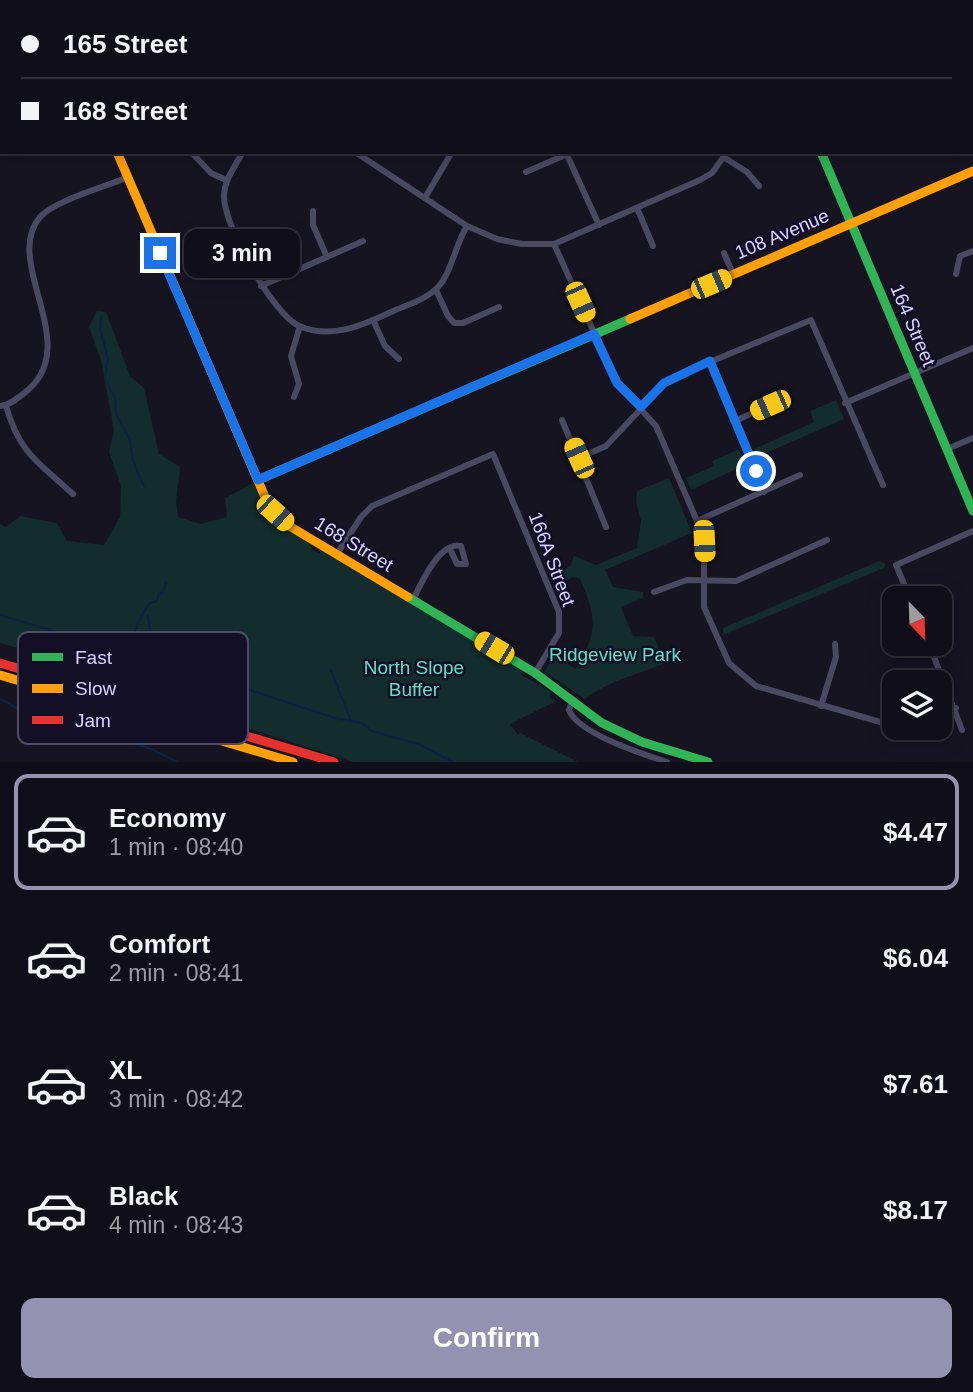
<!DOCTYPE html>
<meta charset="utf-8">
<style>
body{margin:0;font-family:Helvetica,sans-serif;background:#191822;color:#f1f3f6;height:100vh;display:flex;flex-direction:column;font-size:26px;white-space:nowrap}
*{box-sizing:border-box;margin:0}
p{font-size:23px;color:#9c9ca2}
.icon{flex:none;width:38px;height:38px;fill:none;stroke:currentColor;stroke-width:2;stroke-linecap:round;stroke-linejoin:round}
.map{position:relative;height:762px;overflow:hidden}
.panel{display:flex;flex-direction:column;background:#100f19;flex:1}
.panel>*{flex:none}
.guide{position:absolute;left:0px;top:0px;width:973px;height:154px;box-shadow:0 4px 18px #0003,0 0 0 2px #302f38;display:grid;align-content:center;height:154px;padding:0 21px;background:#100f19}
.needle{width:46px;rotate:157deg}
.fabs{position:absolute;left:882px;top:586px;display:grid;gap:14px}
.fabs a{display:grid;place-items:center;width:70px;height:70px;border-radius:14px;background:#100f19;box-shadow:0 4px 18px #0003,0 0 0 2px #302f38;font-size:35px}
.end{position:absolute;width:32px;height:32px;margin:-16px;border:9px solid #1a73e8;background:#fff;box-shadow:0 0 0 4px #fff}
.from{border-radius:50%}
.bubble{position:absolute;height:49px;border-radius:14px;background:#100f19;box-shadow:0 4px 18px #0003,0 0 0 2px #302f38;font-size:23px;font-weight:800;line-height:49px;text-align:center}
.car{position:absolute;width:21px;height:42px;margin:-21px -10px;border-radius:9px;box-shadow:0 0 5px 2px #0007;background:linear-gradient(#f5c518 24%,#345 0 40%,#f5c518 0 76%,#345 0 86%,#f5c518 0)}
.guide b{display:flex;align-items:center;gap:24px;height:66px;font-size:26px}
.guide b+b{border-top:2px solid #302f38}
.guide i{width:18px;height:18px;background:#f1f3f6}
ul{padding:12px 0 0;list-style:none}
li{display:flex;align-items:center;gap:21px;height:116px;margin:0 14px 10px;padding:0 7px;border:4px solid transparent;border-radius:14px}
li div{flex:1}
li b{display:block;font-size:26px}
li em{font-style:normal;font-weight:800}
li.on{border-color:#9591b1}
li>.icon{width:63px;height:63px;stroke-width:1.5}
.primary-button{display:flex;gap:14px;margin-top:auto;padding:14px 21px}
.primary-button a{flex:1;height:80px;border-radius:14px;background:#9591b1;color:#fff;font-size:28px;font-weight:800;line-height:80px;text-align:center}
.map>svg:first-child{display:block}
</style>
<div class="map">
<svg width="973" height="762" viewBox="0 0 973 762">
<rect width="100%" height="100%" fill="#161421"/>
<g fill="#132c2d">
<path d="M 465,0 L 594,0 L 595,2 L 462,2 Z"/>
<path d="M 97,311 L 106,312 L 130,376 L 144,388 L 159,454 L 180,467 L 176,501 L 178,517 L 200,524 L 227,517 L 225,498 L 253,483 L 276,519 L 311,544 L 312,550 L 321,554 L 316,547 L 500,656 L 523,671 L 522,675 L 551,692 L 549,697 L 556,701 L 510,724 L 518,735 L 520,733 L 578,762 L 353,762 L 51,665 L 49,657 L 0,643 L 0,524 L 5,527 L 21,516 L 57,523 L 67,541 L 104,545 L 120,517 L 121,486 L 109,452 L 114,430 L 101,360 L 89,327 Z"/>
<path d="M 836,400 L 844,419 L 757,457 L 754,449 L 814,422 L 810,411 Z"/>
<path d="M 739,449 L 745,465 L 691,490 L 686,478 L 714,466 L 712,461 Z"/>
<path d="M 669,478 L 692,533 L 605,570 L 613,587 L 643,592 L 643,598 L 621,607 L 633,636 L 654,637 L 665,663 C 637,675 610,680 585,699 L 545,672 L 553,655 L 576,669 C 598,632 597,618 580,579 L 574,577 L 554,585 L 552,579 L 571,565 L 574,556 L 596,565 L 637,548 L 641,521 L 636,502 L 637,491 Z"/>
<path d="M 879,561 L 886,564 L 884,568 L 723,635 L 723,628 Z"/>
</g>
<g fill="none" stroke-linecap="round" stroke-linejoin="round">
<g stroke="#0d2144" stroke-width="2">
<path d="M 101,316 L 100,329 L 108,358 L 105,379 L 115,398 L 116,413 L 130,440 L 133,461 L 144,486"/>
<path d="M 0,615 L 174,667 L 179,672 L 184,669 L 192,671 L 335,718 L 362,723 L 372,731 L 421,745 L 452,762"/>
<path d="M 133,653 C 135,630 136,622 150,603 L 157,601 L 159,594 L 163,592 L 166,583"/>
<path d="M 148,659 L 156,646 L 151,637 L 148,616"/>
<path d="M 331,670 L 351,721"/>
<path d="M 214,678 L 213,660 L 220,635"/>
<path d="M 0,699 L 24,712 L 149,748 L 177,762"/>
</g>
<g stroke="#4a4962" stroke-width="6">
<path d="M 183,0 L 183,2"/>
<path d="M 401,0 L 401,2"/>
<path d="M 945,2 L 947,0"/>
<path d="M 971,83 L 973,83"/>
<path d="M 243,152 C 235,166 225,179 224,195 C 223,225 272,313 299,326 C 331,340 363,325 391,312 C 406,305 426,300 438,287 C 451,274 456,243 467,226"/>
<path d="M 355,152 L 467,226 L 497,239 L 522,244 L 554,244 L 700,180 L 712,173 L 727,152"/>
<path d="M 0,153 L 2,152"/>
<path d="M 194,155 L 211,173 L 226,180"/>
<path d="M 567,155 L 599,225"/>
<path d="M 725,158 L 747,172 L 759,186"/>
<path d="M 526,172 L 572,152"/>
<path d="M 426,196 L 452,152"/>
<path d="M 637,208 L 653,246"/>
<path d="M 313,211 L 313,225 L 327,257"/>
<path d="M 554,244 L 617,383 L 656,426 L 697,521 L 704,541 L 704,607 L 729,663 L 756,686 L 894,726"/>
<path d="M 724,253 L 733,274"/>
<path d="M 956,274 L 960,256 L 973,251"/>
<path d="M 261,286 L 363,241"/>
<path d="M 436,290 L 448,316 L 454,323 L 463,323 L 499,307"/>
<path d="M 373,320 L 385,346 L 399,359"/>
<path d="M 710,361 L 764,492"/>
<path d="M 294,397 L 299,384 L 291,356 L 300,326"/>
<path d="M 845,403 L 973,348"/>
<path d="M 0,406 C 9,406 16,399 23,394 C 87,348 1,263 40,217 C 55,200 106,187 128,177"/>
<path d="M 6,406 C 20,454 37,461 73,494"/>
<path d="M 562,420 L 606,527"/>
<path d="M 735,421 L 770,405"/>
<path d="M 947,449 L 973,438"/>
<path d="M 579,458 L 606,446 L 669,379 L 811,320 L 883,485"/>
<path d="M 697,521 L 800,475"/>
<path d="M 337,554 L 361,517 L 372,506 L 493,454 L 559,612 L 559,633 L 535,673"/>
<path d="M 654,592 L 687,580 L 736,581 L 827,540"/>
<path d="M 910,598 L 896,565 L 973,531"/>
<path d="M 413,600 C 421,583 440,541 461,546 L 466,564 L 457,564 L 450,549"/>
<path d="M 929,644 L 962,730"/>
<path d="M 572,701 L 569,710 C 577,733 645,755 667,762"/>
<path d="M 821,706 L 836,657 L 835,644"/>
<path d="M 940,715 L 956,708"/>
</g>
<g stroke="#30b455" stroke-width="9">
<path d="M 756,0 L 757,2"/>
<path d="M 821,152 L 973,511"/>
<path d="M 258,480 L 630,319"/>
<path d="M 408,597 L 535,673 L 602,723 L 642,742 L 708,762"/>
</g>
<g stroke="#ff9f0a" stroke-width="9">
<path d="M 117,152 L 265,497 L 291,527 L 408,597"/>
<path d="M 630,319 L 973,171"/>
<path d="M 0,675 L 293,762"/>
</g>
<g stroke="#e5322d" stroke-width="9">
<path d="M 52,0 L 52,2"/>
<path d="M 0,663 L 334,762"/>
</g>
</g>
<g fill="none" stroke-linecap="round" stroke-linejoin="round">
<path stroke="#1a73e8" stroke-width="9" d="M 160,253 L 258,480 L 594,334 L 617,383 L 641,407 L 664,383 L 710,361 L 756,471"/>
</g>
<g text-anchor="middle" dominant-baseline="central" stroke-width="5" stroke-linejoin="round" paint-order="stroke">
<g font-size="19" fill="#d9d4ff" stroke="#130f26">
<text transform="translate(782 234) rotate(-23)">108 Avenue</text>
<text transform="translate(913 325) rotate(67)">164 Street</text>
<text transform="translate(354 544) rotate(31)">168 Street</text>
<text transform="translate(552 559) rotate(69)">166A Street</text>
</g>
<g font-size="19" fill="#5fe0c0" stroke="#130f26">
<text x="615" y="654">Ridgeview Park</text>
<text x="414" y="667">North Slope<tspan x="414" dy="22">Buffer</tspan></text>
</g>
</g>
<rect x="18" y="632" width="230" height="112" rx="10" fill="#130f26" stroke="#4e4a67" stroke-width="2"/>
<rect x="32" y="653" width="31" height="8" fill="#30b455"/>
<rect x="32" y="684" width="31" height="9" fill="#ff9f0a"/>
<rect x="32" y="716" width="31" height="8" fill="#e5322d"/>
<g font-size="19" fill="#d9d4ff">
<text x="75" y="664">Fast</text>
<text x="75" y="695">Slow</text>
<text x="75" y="727">Jam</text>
</g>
</svg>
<div class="fabs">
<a><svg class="needle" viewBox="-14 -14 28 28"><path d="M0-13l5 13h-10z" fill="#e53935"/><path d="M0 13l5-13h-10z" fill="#9c9ca2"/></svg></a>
<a><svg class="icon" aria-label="layers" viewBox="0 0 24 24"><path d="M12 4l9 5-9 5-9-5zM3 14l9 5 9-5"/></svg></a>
</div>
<i class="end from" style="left:756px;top:471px"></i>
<i class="end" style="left:160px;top:253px"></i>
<div class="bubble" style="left:184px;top:229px;width:116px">3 min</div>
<i class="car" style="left:711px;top:284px;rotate:67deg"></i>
<i class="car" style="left:580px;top:302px;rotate:156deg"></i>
<i class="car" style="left:770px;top:405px;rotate:246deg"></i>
<i class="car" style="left:579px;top:458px;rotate:336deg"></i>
<i class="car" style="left:275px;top:513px;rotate:132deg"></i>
<i class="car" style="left:704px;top:541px;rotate:177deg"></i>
<i class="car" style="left:494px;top:648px;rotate:301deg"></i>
<div class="guide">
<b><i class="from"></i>165 Street</b>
<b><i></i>168 Street</b>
</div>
</div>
<section class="panel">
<ul>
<li class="on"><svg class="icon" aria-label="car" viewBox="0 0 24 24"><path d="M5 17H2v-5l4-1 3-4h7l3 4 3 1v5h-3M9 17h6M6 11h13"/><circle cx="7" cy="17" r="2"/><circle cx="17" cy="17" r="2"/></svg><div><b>Economy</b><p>1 min · 08:40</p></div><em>$4.47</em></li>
<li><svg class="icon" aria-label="car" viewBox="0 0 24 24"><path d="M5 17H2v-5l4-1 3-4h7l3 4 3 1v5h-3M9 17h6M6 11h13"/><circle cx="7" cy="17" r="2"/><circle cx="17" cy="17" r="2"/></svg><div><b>Comfort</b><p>2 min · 08:41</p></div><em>$6.04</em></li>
<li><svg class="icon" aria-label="car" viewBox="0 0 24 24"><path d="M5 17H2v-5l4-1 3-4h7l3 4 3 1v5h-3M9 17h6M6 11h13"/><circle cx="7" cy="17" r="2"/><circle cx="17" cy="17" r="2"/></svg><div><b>XL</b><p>3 min · 08:42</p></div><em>$7.61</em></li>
<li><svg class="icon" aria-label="car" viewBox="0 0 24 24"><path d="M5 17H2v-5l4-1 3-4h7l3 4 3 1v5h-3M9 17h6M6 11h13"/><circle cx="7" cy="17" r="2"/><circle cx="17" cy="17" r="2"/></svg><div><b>Black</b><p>4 min · 08:43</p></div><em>$8.17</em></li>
</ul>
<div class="primary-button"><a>Confirm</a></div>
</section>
